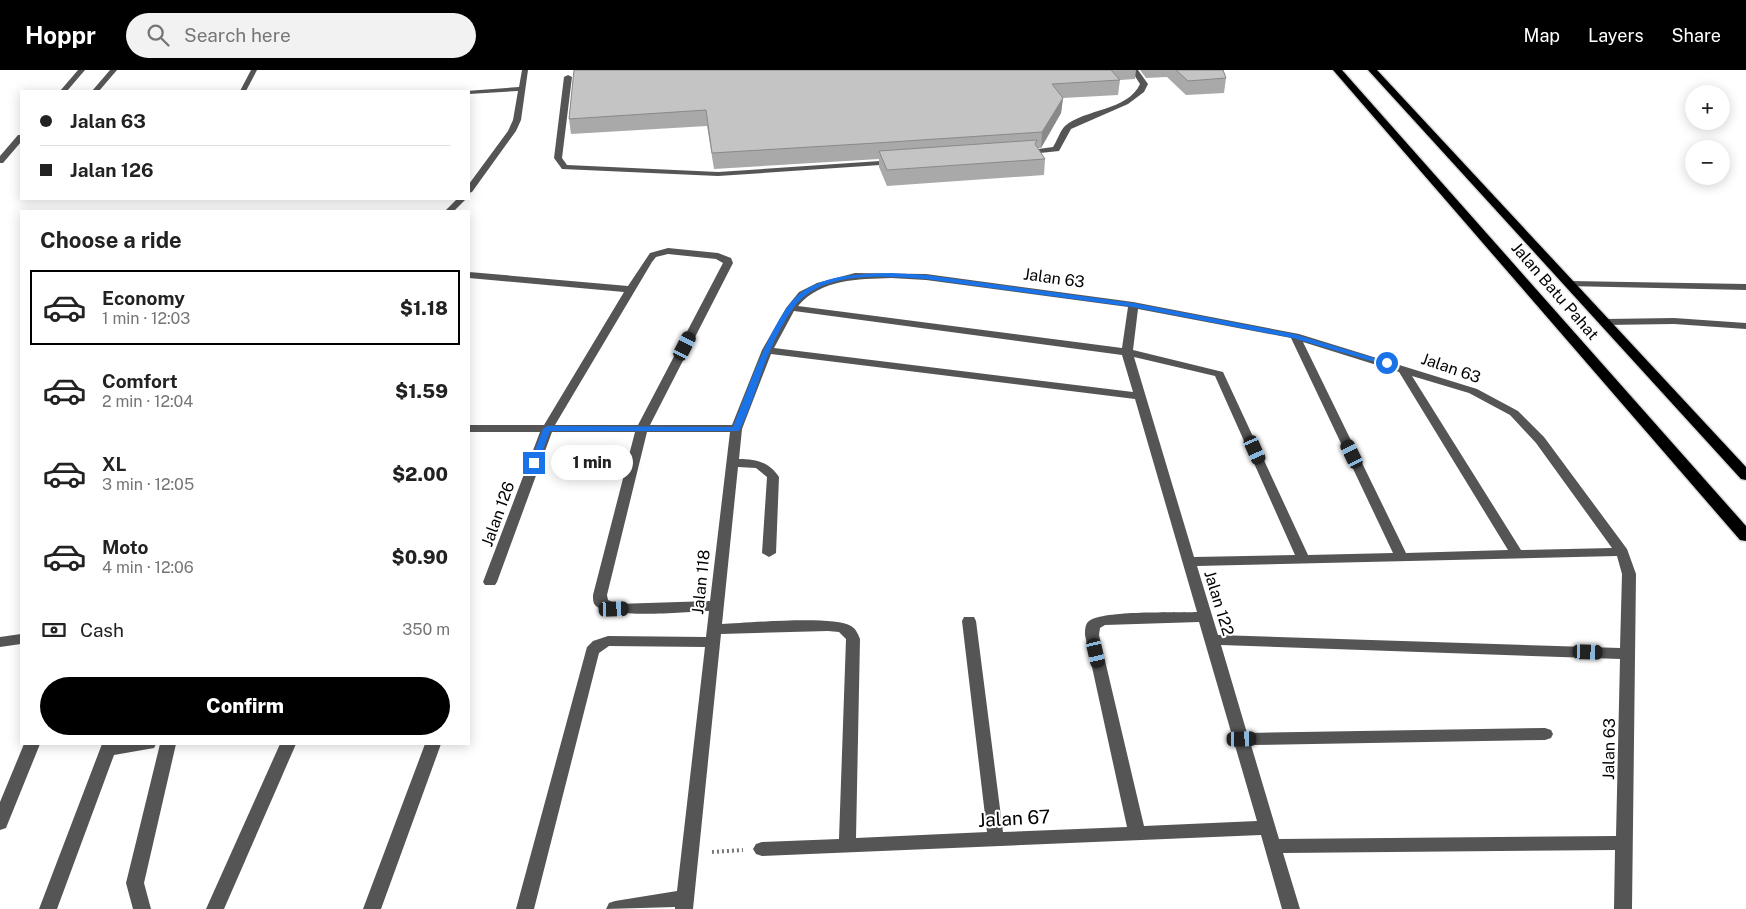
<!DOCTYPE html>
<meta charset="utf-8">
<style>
body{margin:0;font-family:"Public Sans",sans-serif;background:#f2f2f2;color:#222;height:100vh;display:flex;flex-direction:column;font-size:19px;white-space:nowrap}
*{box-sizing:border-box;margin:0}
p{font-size:16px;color:#767676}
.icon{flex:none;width:28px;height:28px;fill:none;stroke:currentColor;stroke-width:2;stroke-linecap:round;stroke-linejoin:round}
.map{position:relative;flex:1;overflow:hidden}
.sheet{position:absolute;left:20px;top:140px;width:450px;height:535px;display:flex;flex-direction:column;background:#fff;border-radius:0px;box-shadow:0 2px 12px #0003}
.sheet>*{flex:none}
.hud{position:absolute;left:20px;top:20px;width:450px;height:110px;border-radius:0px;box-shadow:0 2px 12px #0003;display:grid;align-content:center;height:110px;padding:0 20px;background:#fff}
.buttons{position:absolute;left:1685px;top:15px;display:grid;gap:10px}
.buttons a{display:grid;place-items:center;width:45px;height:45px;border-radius:50%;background:#fff;box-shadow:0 2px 12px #0003;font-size:25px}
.end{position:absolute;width:22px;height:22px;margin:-11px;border:6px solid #1a73e8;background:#fff;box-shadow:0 0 0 2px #fff}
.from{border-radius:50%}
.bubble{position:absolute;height:35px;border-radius:18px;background:#fff;box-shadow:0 2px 12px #0003;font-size:16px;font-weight:800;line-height:35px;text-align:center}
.car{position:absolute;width:15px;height:30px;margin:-15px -8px;border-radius:6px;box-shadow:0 0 4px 1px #0007;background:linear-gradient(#222 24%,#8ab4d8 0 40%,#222 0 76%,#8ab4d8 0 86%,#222 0)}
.hud b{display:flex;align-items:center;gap:18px;height:48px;font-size:19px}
.hud b+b{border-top:1px solid #e0e0e0}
.hud i{width:12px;height:12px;background:#222}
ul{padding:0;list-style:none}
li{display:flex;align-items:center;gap:15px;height:75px;margin:0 10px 8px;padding:0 10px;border:2px solid transparent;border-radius:0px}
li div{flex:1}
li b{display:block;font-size:19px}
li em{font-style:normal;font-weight:800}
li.active{border-color:#000}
li>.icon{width:45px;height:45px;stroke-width:1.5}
h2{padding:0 20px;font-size:22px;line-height:60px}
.pay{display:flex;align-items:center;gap:12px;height:55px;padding:0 20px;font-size:19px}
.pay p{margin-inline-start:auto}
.primary-button{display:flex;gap:10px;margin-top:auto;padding:10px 20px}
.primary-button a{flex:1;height:58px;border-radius:30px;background:#000;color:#fff;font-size:20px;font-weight:800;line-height:58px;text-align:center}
header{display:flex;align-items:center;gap:30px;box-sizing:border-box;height:70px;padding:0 25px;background:#000;color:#fff}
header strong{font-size:24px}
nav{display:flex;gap:28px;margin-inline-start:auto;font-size:18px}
.search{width:350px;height:45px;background:#f2f2f2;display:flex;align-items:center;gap:12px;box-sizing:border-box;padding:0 18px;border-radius:28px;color:#767676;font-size:19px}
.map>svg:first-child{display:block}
</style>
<header>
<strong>Hoppr</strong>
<div class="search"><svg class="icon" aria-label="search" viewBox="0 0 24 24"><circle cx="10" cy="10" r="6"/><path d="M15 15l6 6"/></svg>Search here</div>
<nav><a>Map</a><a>Layers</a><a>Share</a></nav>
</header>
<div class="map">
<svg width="1746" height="839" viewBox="0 0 1746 839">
<rect width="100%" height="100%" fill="#fff"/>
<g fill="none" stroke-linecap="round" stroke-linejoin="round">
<g stroke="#dbdbdb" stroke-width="3">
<g id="highway">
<path d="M 1333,0 L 1342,0 L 1746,456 L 1746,471 L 1740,470 Z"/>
<path d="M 1368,0 L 1377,0 L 1746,397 L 1746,410 L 1741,409 Z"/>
</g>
</g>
<path stroke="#777" stroke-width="4" stroke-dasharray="2 3" stroke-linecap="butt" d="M 712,782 L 743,780"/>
<g fill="#555" fill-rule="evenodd">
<path d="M 78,0 L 85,0 L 67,21 L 60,21 Z"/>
<path d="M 110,0 L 117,0 L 99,21 L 92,21 Z"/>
<path d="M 251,0 L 257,0 L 246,21 L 240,21 Z"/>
<path d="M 522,0 L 528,0 L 521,50 L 516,61 L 472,122 L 469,123 L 469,114 L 508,61 L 513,50 L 518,21 L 469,24 L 469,21 L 466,21 L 519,17 Z"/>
<path d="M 1131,0 L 1138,0 L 1148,14 L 1144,22 L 1128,34 L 1071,59 L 1059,81 L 1021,85 L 1020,83 L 1024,81 L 1053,77 C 1057,71 1060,61 1065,56 C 1084,39 1128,41 1140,14 Z"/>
<path d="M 568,5 L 572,7 L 562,88 L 567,95 L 718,102 L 895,90 L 899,92 L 895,94 L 718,106 L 562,99 L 554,88 L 564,7 Z"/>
<path d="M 18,65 L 21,65 L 21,72 L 3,93 L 0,93 L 0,86 Z"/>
<path d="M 457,129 L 466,129 L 454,141 L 445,141 Z"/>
<path d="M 668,178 L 718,183 L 731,188 L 733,193 L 650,355 L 732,355 L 762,280 L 786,238 L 799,222 L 817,213 L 855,203 L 926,204 L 1133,232 L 1299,264 L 1477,319 L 1518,341 L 1544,367 L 1627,479 L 1636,504 L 1632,839 L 1614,839 L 1615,780 L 1283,783 L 1300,839 L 1282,839 L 1261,765 L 762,786 L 756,784 L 753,779 L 756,774 L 762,772 L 839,769 L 846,569 L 839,562 L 828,561 L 721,564 L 693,839 L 675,839 L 675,837 L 606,839 L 609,833 L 615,831 L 677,821 L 705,577 L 609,576 L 599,583 L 534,839 L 516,839 L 587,577 L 593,571 L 608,566 L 706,567 L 709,541 C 687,542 610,549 596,536 C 593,534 593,529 593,525 L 635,362 L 552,362 L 497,512 L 495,515 L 485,515 L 483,512 L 540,362 L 469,362 L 469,355 L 544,355 L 624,222 L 469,208 L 469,202 L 628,216 L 650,183 ZM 668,184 L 716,189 L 723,193 L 638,355 L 555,355 L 652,192 L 656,187 ZM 891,208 L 926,210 L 1128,237 L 1122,278 L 798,236 C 821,209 858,209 891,208 ZM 1138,239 L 1291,268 L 1393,483 L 1308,485 L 1223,302 L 1133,280 ZM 794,241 L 1122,285 L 1133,322 L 774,278 ZM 1303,272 L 1399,302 L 1508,480 L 1406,483 ZM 771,284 L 1135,329 L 1197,542 C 1175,543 1104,540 1089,551 C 1085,554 1085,560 1085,565 L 1127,757 L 1003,762 L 976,551 L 974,547 L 964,547 L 962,551 L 987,762 L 856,768 L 860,569 C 858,564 856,559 851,556 C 834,545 746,553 722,554 L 738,397 L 756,398 L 767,407 L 762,483 L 769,487 L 776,483 L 779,407 C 769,392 756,389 739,389 L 742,359 ZM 1134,287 L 1215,306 L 1295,485 L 1194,487 ZM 1412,306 L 1469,323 L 1510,345 L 1536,373 L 1612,478 L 1521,480 ZM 647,362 L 730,362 L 710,531 L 617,534 L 608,530 L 607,525 ZM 1617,486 L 1622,504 L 1620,578 L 1218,565 L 1197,496 ZM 1199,552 L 1257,751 L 1144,756 L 1099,565 L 1100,558 L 1105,555 ZM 1221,575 L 1620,589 L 1616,766 L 1279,769 L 1251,675 L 1545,670 L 1551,668 L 1553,664 L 1551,660 L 1545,658 L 1247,663 Z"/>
<path d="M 1570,211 L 1746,214 L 1746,220 L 1567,216 L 1567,212 Z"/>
<path d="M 1674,248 L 1746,253 L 1746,259 L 1674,254 L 1605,255 L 1600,252 L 1605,249 Z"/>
<path d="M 21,564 L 21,574 L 0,577 L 0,567 Z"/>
<path d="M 24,674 L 40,674 L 8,753 L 6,758 L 0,760 L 0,732 Z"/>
<path d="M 102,674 L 156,674 L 154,678 L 114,685 L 57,839 L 39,839 Z"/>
<path d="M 160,674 L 176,674 L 144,813 L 151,839 L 133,839 L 126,813 Z"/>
<path d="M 280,674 L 296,674 L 224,839 L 206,839 Z"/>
<path d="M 425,674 L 441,674 L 381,839 L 363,839 Z"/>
</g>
<use href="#highway" fill="#000" fill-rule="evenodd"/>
</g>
<g fill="#a9a9a9">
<path d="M 574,0 L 1136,0 L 1135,9 L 1120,10 L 1118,25 L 1063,28 L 1061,43 L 1041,78 L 1038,78 L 1045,89 L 1044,105 L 887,116 L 879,97 L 879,89 L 714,99 L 707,56 L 571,64 L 569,49 Z"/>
<path d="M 1140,0 L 1223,0 L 1226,8 L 1224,23 L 1186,25 L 1167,7 L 1146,8 Z"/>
</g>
<path fill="#898989" d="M 1063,28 L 1061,43 L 1041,78 L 1042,62 Z"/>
<g fill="#c4c4c4" stroke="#898989">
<path d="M 574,0 L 1111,0 L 1120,10 L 1052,14 L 1063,28 L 1042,62 L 876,73 L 712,83 L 706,40 L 569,49 Z"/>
<path d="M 1176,0 L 1223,0 L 1226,8 L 1188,11 Z"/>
<path d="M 1037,70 L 1035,74 L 1045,89 L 887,100 L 879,81 Z"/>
</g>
<path fill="#1a73e8" d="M 891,203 L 926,205 L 1133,233 L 1294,264 L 1391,293 L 1385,295 L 1293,268 L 1133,237 L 926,209 C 888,207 839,201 806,225 C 789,237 773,273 765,293 C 757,315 750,340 739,361 L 550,361 L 538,393 L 534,395 L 530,393 L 543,359 L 547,356 L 733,357 C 746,324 774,241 802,222 C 828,204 862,204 891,203 Z"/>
<g text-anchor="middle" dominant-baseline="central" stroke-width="4" stroke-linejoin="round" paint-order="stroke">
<g font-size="16" fill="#000" stroke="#fff">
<text transform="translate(1054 208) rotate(8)">Jalan 63</text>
<text transform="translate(1555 221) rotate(49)">Jalan Batu Pahat</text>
<text transform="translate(1451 298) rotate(19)">Jalan 63</text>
<text transform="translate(498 444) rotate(-70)">Jalan 126</text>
<text transform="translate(701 512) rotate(-84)">Jalan 118</text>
<text transform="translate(1219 533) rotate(73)">Jalan 122</text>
<text transform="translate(1609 679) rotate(-89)">Jalan 63</text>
</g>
<g font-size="19" fill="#000" stroke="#fff">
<text transform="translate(1014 748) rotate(-3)">Jalan 67</text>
</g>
</g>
</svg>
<div class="buttons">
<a>+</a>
<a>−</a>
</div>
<i class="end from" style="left:1387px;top:293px"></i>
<i class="end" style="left:534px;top:393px"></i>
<div class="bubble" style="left:551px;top:375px;width:82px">1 min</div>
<i class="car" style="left:685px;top:276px;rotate:27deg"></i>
<i class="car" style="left:1255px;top:380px;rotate:156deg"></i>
<i class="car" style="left:1352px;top:384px;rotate:334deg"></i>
<i class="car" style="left:614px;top:539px;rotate:88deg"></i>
<i class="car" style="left:1588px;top:582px;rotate:92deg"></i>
<i class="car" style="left:1096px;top:583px;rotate:167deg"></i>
<i class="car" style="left:1242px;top:669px;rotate:89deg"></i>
<div class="hud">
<b><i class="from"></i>Jalan 63</b>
<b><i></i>Jalan 126</b>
</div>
<section class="sheet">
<h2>Choose a ride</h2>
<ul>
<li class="active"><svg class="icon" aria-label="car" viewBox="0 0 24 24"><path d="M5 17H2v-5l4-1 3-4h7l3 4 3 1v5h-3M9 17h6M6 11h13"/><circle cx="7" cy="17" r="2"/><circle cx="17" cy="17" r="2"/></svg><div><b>Economy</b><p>1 min · 12:03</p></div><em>$1.18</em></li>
<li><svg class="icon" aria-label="car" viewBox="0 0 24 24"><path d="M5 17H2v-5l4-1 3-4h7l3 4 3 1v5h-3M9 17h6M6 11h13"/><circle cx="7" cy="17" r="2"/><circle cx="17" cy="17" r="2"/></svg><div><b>Comfort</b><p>2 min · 12:04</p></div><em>$1.59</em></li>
<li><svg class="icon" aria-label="car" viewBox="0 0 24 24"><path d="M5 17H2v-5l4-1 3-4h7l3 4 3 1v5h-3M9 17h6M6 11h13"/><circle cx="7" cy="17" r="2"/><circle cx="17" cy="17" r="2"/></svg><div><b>XL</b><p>3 min · 12:05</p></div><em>$2.00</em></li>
<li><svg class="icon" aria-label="car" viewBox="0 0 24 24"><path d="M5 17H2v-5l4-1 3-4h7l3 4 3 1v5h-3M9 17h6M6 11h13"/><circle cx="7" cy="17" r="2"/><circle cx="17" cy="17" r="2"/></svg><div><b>Moto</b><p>4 min · 12:06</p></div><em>$0.90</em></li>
</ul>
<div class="pay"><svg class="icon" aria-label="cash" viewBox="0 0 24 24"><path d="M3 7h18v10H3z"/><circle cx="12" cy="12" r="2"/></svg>Cash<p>350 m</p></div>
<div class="primary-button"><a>Confirm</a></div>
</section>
</div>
